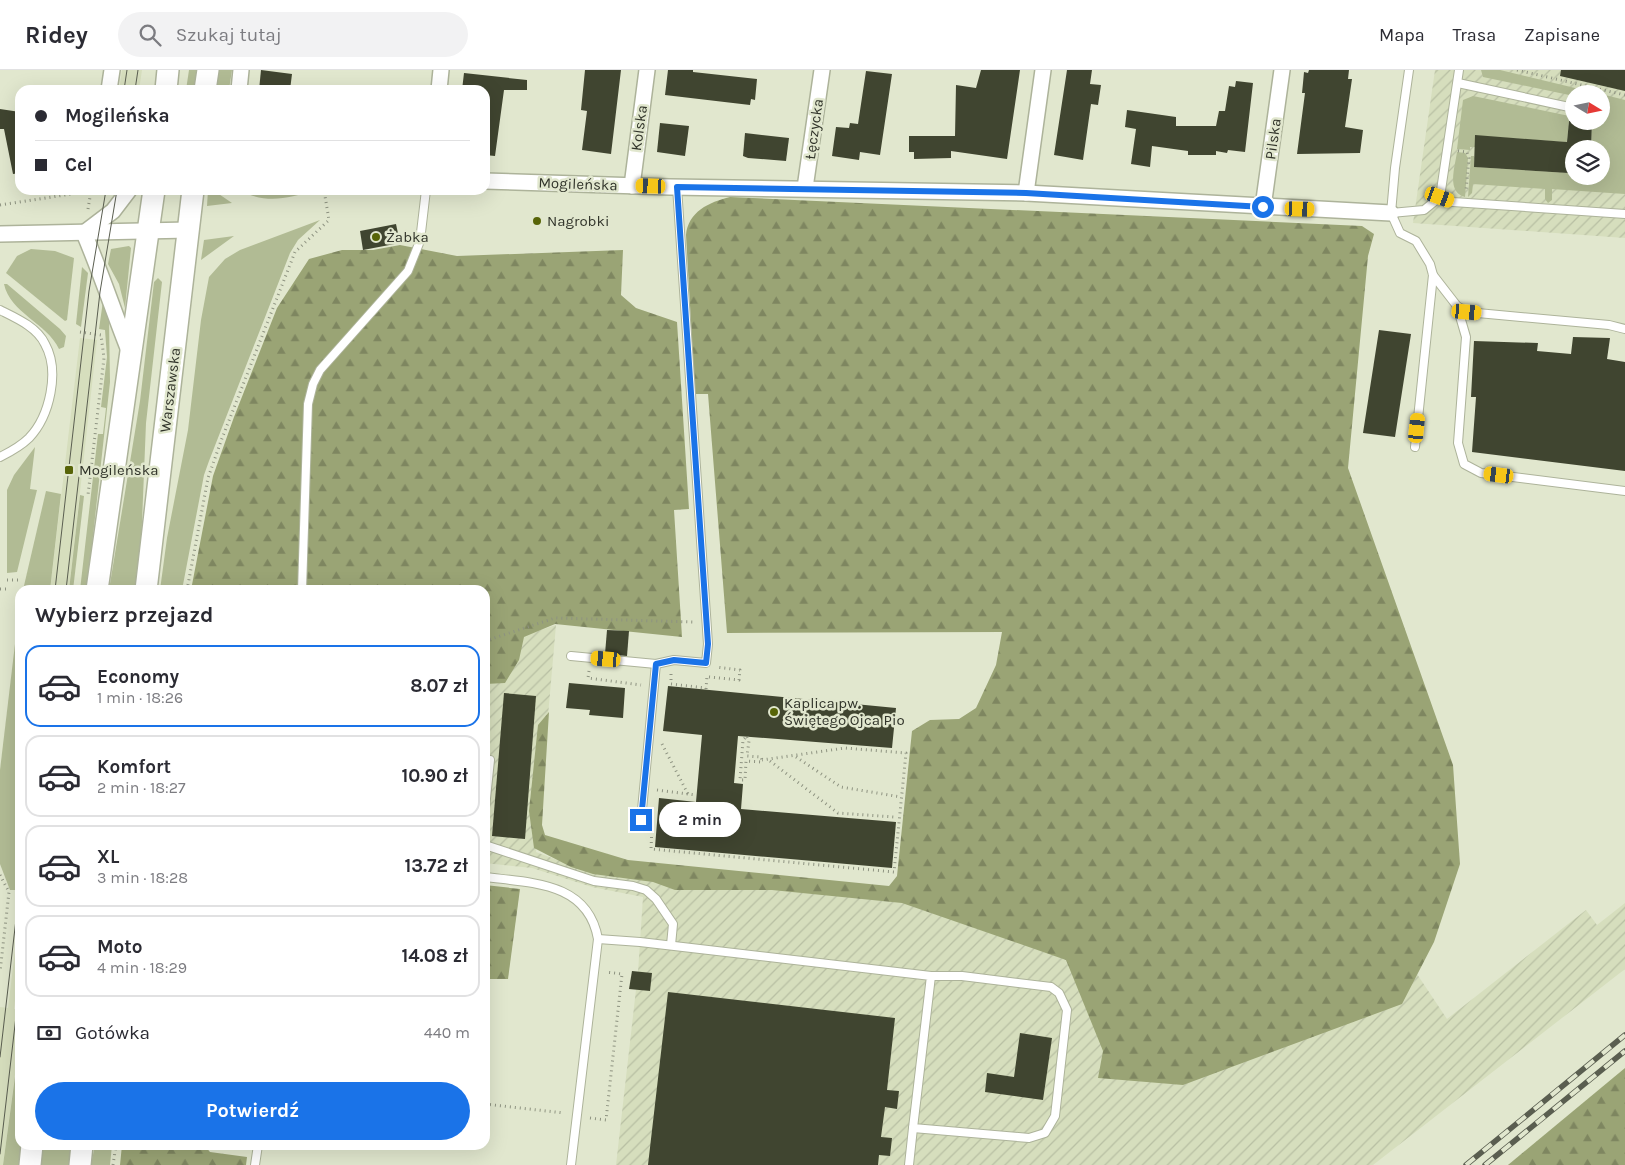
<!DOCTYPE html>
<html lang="pl">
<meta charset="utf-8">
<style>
body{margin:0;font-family:Karla,sans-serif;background:#f2f2f3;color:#2b2b33;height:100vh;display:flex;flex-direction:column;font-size:19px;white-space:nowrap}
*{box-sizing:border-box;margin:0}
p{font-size:16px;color:#7c7c81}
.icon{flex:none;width:28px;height:28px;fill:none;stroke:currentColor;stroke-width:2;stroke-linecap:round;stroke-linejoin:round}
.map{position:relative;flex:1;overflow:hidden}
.panel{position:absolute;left:15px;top:515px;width:475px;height:565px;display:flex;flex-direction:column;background:#fff;border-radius:15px;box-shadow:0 5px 20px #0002}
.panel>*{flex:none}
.top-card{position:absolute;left:15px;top:15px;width:475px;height:110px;border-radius:15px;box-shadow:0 5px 20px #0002;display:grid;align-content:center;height:110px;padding:0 20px;background:#fff}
.needle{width:32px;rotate:100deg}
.controls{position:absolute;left:1565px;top:15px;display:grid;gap:10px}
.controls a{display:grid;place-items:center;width:45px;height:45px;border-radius:50%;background:#fff;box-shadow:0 5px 20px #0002;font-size:25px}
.end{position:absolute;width:22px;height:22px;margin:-11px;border:6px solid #1a73e8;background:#fff;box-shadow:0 0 0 2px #fff}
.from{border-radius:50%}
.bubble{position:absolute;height:35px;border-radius:18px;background:#fff;box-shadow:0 5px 20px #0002;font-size:16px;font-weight:700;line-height:35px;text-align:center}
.car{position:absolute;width:15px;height:30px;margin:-15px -8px;border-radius:6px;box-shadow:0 0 4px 1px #0007;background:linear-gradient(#f5c518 24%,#345 0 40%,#f5c518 0 76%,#345 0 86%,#f5c518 0)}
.top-card b{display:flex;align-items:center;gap:18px;height:48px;font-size:19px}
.top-card b+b{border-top:1px solid #e1e1e2}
.top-card i{width:12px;height:12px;background:#2b2b33}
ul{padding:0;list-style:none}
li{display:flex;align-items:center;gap:15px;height:82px;margin:0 10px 8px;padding:0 10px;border:2px solid #e1e1e2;border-radius:15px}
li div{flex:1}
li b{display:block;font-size:19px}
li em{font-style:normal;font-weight:700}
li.selected{border-color:#1a73e8}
li>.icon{width:45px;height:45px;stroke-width:1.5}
h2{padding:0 20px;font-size:22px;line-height:60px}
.pay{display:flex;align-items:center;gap:12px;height:55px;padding:0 20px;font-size:19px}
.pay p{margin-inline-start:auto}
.button{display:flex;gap:10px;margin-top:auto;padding:10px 20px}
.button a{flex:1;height:58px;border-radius:30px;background:#1a73e8;color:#fff;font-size:20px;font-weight:700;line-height:58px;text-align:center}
header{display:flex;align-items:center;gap:30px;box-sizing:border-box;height:70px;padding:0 25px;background:#fff;border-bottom:1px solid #e1e1e2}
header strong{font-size:24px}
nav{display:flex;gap:28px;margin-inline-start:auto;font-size:18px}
.search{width:350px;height:45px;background:#f2f2f3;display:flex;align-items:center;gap:12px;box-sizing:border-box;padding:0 18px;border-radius:28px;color:#7c7c81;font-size:19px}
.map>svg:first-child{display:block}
</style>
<header>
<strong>Ridey</strong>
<div class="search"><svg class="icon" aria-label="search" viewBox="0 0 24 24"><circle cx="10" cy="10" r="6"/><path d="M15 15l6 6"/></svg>Szukaj tutaj</div>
<nav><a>Mapa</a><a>Trasa</a><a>Zapisane</a></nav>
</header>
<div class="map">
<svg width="1625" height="1095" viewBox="0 0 1625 1095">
<defs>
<pattern id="industrial-furrows" width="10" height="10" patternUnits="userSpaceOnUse" patternTransform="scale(1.25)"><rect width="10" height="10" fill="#d6debd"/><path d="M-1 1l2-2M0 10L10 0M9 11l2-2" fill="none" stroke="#b8bfa3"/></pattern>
<pattern id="forest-firs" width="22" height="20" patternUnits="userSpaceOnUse" patternTransform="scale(1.25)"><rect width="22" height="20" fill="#9aa475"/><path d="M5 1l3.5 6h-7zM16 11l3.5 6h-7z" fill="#7e8660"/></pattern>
</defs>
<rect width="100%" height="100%" fill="#e1e7ce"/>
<g fill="#d6debd">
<path d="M 122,0 L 142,0 L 139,20 L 119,20 Z"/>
<path d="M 80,268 L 97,270 L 69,520 L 50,520 Z"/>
<path d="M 20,840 L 20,889 L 14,939 L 20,940 L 20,967 L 3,1095 L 0,1095 L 0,937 L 8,938 Z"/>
</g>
<g fill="url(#industrial-furrows)" fill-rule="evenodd">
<path d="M 1435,0 L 1625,0 L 1625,168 L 1413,153 ZM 1574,24 L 1601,24 L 1601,51 L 1574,51 ZM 1574,79 L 1601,79 L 1601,106 L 1574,106 Z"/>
<path d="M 556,555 L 536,782 L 592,803 L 1395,871 L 1447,949 L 1586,840 L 1597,855 L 1625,833 L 1625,899 L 1373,1095 L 616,1095 L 638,902 L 643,827 L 592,817 L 532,798 L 485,793 L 485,578 Z"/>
</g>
<g fill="#b1bb94">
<path d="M 189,0 L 197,0 L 194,20 L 186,20 Z"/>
<path d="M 218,0 L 232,0 L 229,20 L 216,20 Z"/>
<path d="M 1481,0 L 1500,0 L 1600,24 L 1574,24 L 1574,26 L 1483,7 Z"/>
<path d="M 1601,24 L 1625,30 L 1625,124 L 1552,119 L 1552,130 L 1548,133 L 1545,129 L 1545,119 L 1473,114 L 1472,123 L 1468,127 L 1471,86 L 1474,86 L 1474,97 L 1568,103 L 1570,84 L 1574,84 L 1574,106 L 1601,106 L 1601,79 L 1591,79 L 1592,51 L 1601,51 Z"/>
<path d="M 1473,26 L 1574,47 L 1574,49 L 1569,49 L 1567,72 L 1476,66 L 1475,77 L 1470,77 L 1470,80 L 1457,79 L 1463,30 Z"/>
<path d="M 1457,82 L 1465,83 L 1468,88 L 1465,127 C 1446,122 1455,97 1457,82 Z"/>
<path d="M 208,120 L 213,120 L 232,133 L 207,136 Z"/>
<path d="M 239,120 L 314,120 C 288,129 265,134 239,120 Z"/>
<path d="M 320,150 L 298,170 L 290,183 L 209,391 L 204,405 L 182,520 L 160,520 L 167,468 L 188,360 L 201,250 L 209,207 L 225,189 L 240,180 Z"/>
<path d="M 234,166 L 201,190 L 204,170 Z"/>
<path d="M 129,176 L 131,178 L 125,238 L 119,214 L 108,194 L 111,179 Z"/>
<path d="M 31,179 L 55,181 L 74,188 L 67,250 L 65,251 L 6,203 L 17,186 Z"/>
<path d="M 82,197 L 88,203 L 81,257 L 76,254 Z"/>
<path d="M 158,208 L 162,212 L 146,353 L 141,477 L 136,520 L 109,520 L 140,331 L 154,212 Z"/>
<path d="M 4,214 L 7,214 L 60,259 L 66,266 L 64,277 L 59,279 C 47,253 10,243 4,214 Z"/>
<path d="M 103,231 L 109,251 L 110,312 L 87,520 L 80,520 L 98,364 L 103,364 L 106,338 L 101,337 L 107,287 L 105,260 L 99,259 Z"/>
<path d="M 35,377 L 30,419 L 37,420 L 17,502 L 7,503 L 7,420 L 14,405 Z"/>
<path d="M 46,421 L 61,424 L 50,520 L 23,520 Z"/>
<path d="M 80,425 L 84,426 L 73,520 L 69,520 Z"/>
<path d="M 20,532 L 20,779 L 15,820 L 10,820 L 0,794 L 0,700 Z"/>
<path d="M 20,970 L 20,1075 L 22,1075 L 19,1095 L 3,1095 Z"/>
<path d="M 43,1075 L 71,1075 L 69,1095 L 41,1095 Z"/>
<path d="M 95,1075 L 112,1075 L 110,1095 L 91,1095 Z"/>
</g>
<g fill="url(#forest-firs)">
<path d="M 730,127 L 1362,156 L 1374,164 L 1368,186 L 1348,398 L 1453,695 L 1460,794 L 1434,872 L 1402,934 L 1183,1015 L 1098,1008 L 1103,981 L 1066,890 L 902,833 L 772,820 L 675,820 L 653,812 L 593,804 L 571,797 L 534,778 L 529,741 L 538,655 L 549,642 L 542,755 L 545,765 L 628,790 L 889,816 L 897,806 L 912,661 L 930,650 L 959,649 L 976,638 L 996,595 L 1002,562 L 727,563 L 708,324 L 695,324 L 686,165 C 688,142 709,132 730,127 Z"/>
<path d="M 400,175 L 457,186 L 623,180 L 621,225 L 636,238 L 677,252 L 689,439 L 674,440 L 682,567 L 555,554 L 524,567 L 519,590 L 505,613 L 485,614 L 485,520 L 191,520 L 213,406 L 234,347 L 277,238 L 309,189 L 342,180 L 373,180 Z"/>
<path d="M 485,815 L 520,819 L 508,909 L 485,909 Z"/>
<path d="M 1625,998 L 1625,1095 L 1508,1095 Z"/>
<path d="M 122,1075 L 204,1075 L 210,1082 L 247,1087 L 246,1095 L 120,1095 Z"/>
</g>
<g fill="#404530">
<path d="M 261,0 L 292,4 L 290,20 L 259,20 Z"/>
<path d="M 585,0 L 621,0 L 611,84 L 582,80 L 587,41 L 581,40 Z"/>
<path d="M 668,0 L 693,0 L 693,2 L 757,9 L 755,30 L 751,29 L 750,35 L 665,25 Z"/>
<path d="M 981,0 L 1020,0 L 1007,89 L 951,81 L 951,88 L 914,89 L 914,82 L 909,82 L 909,66 L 955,66 L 956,15 L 976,18 Z"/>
<path d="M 1067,0 L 1092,0 L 1090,14 L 1101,15 L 1098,35 L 1091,34 L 1083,90 L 1054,85 Z"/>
<path d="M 1309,0 L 1349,0 L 1348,9 L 1352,9 L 1345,57 L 1363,60 L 1360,83 L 1297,84 L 1305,23 L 1302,23 L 1303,13 L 1304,2 L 1308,3 Z"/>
<path d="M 1561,0 L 1625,0 L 1625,21 L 1560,6 Z"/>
<path d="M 866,1 L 892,4 L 880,85 L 860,82 L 859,90 L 832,86 L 836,57 L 849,58 L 850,53 L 858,54 Z"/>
<path d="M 464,3 L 527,10 L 527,20 L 504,20 L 495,86 L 485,85 L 485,20 L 462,20 Z"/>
<path d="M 1236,11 L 1253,13 L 1245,82 L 1228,80 L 1227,83 L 1216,81 L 1216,85 L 1188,85 L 1188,81 L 1152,76 L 1150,97 L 1131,94 L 1136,59 L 1125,57 L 1127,40 L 1176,47 L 1176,56 L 1216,56 L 1219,41 L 1225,41 L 1229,16 L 1235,17 Z"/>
<path d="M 0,39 L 20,42 L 20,103 L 13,104 L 4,59 L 0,59 Z"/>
<path d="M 1569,51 L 1592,51 L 1591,79 L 1570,79 L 1568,103 L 1474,97 L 1475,65 L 1567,72 Z"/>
<path d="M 660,53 L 689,56 L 685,86 L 657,82 Z"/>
<path d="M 745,63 L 789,68 L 786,91 L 748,88 L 743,86 Z"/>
<path d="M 396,154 L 400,173 L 363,180 L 360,161 Z"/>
<path d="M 1379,260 L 1411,264 L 1395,367 L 1363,363 Z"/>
<path d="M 1573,267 L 1610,268 L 1607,289 L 1625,292 L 1625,401 L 1472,382 L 1476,327 L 1471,327 L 1474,271 L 1538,273 L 1537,281 L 1571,284 Z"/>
<path d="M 607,560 L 629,561 L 627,586 L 605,584 Z"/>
<path d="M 569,613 L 625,618 L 623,648 L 589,645 L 590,640 L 566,638 Z"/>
<path d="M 668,616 L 896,638 L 892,678 L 738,666 L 734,713 L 743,714 L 741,739 L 896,752 L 892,798 L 655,777 L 659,728 L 696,732 L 702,665 L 663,661 Z"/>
<path d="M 504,623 L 536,626 L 525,769 L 492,766 Z"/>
<path d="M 632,901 L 652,903 L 650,921 L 629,919 Z"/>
<path d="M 668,922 L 895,948 L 887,1020 L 899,1021 L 897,1039 L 885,1037 L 881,1067 L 892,1068 L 890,1086 L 879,1085 L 878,1095 L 648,1095 Z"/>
<path d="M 1020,963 L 1052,968 L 1043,1030 L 985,1022 L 987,1003 L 1014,1007 Z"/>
</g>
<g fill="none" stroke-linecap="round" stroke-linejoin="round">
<g stroke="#adb39a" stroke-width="10">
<g id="service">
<path d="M 1409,0 L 1395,98 L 1391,143 L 1400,163 L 1416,171 L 1430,194 L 1433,205 L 1415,377"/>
<path d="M 1458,13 L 1569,37"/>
<path d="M 1440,127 L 1453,132 L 1625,144"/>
<path d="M 1391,143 L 1424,140 L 1440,127 L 1459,0"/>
<path d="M 1433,205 L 1457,236 L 1467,242 L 1609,255 L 1625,259"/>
<path d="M 1457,236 L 1466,267 L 1458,373 L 1464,394 L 1481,403 L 1625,421"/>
<path d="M 0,240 C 16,248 37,257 45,274 C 60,301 50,346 29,368 C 21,376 10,382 0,387"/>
<path d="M 302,520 L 308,334 L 313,314 L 320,300 L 408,201 L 420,171 L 426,120"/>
<path d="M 571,586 L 656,594"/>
<path d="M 485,738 L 490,690"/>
<path d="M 641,750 L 656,594 L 674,590 L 706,593 L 708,574 L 677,117"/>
<path d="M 485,775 L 594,811 L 633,816 L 646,820 L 656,829 L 673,854 L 671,875"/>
<path d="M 485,807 C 532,813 588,812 598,869 L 571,1095"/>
<path d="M 598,869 L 640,872 L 931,906 L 962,906 L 1051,917 L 1059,923 L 1067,940 L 1055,1046 L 1045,1063 L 1029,1068 L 913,1058 L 931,906"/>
<path d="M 255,1095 L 258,1075"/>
<path d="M 909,1095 L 913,1058"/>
</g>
</g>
<g stroke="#adb39a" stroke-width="18">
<g id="minor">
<path d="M 109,20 L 112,0"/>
<path d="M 239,20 L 241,0"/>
<path d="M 439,20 L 441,0"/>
<path d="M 485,111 L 670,117 L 1026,123 L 1391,143"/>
<path d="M 632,116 L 647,0"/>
<path d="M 805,118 L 822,0"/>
<path d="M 1026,123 L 1043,0"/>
<path d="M 1263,137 L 1282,0"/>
<path d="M 84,163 C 101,203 114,243 130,283"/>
<path d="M 84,163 L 113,141 L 129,120"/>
<path d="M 0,164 L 189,160"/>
</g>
</g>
<g stroke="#adb39a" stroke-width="24">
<g id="secondary">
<path d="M 166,20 L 168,0"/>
<path d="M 205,20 L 208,0"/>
<path d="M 97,520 L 154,120"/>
<path d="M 146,520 L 193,120"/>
<path d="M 30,1095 L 32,1075"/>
<path d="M 80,1095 L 82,1075"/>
</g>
</g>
<g stroke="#8e9381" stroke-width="3" stroke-dasharray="1 4" stroke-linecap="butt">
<path d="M 1517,0 L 1625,25"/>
<path d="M 1458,81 L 1467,82 L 1469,88 L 1466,121"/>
<path d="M 0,135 L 91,121"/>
<path d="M 88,139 L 91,121"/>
<path d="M 80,262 L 101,265 L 104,288 L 88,425"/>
<path d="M 7,510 L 20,510"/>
<path d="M 0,519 L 6,519"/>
<path d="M 187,520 L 208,408 L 221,371 L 295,182 L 329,150 L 324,120"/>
<path d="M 485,571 L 555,548 L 693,552"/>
<path d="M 589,601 L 588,608 L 641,615"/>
<path d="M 671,604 L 671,614 L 706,618"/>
<path d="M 709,607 L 739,610 L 740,600 L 716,597"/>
<path d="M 706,619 L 707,606"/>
<path d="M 747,667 L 749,671 L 747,686 L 761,687 L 762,690 L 761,692 L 746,691 L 745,710 L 740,710 L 743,670 L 747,666"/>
<path d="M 662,674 L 688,724 L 696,725"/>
<path d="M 796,687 L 841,717 L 901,727"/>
<path d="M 770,691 L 838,743 L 894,747"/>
<path d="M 657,720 L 688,724"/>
<path d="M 652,757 L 651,779 L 894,802 L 906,683 L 845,678 L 762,690"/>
<path d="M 0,805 L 9,822 L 0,902"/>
<path d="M 485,1034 L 564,1043"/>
<path d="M 590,1048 L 606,1050 L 622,904 L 606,902"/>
<path d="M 113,1095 L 116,1075"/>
</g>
<use href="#service" stroke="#fff" stroke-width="8"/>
<use href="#minor" stroke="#fff" stroke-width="15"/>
<use href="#secondary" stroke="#fff" stroke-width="21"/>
<g stroke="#5a5e50" stroke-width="1">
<path d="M 124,20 L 127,0"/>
<path d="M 135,20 L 138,0"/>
<path d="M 55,520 L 89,221 L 106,120"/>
<path d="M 66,520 L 100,222 L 117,120"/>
<path d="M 0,987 L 20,815"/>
<path d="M 0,1084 L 20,912"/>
</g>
<g stroke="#5a5e50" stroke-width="5.5">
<g id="rail">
<path d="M 1466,1095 L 1625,965"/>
<path d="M 1485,1095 L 1625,981"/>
</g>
</g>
<use href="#rail" stroke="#e1e7ce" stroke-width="4" stroke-dasharray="11" stroke-linecap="butt"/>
</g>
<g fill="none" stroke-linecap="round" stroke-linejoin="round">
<path stroke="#1a73e8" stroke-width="6" d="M 641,750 L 656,594 L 674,590 L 706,593 L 708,574 L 677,117 L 1026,123 L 1263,137"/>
</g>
<g fill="#576407" stroke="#e1e7ce" stroke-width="2">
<circle cx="537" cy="151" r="5"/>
<circle cx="376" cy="167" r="5"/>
<rect x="64" y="395" width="10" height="10" rx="2.5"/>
<circle cx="774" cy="642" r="5"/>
</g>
<g text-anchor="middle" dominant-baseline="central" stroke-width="5" stroke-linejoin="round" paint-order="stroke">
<g font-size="15" fill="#31342a" stroke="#e1e7ce">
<text transform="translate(639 58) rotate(-82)">Kolska</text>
<text transform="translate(814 59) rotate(-82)">Łęczycka</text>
<text transform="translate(1273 69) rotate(-82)">Pilska</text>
<text transform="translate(578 114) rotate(2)">Mogileńska</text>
<text transform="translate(170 320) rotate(-83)">Warszawska</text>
</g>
<g font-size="15" fill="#31342a" stroke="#e1e7ce" text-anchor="start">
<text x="547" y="151">Nagrobki</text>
<text x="386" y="167">Żabka</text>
<text x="79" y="400">Mogileńska</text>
<text x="784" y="633">Kaplica pw.<tspan x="784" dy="17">Świętego Ojca Pio</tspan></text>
</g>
</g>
</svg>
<div class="controls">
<a><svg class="needle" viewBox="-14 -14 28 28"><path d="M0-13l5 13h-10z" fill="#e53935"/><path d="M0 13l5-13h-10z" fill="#7c7c81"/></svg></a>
<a><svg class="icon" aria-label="layers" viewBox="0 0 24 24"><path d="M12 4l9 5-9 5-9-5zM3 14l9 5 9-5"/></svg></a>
</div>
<i class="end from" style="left:1263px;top:137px"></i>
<i class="end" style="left:641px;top:750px"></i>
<div class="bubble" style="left:659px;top:732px;width:82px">2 min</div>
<i class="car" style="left:651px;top:116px;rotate:272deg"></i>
<i class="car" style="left:1440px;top:127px;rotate:110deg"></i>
<i class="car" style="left:1300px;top:139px;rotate:92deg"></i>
<i class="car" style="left:1467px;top:242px;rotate:95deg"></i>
<i class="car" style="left:1417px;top:358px;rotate:6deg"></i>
<i class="car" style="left:1499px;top:405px;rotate:277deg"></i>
<i class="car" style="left:606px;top:589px;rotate:275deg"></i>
<div class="top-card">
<b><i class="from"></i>Mogileńska</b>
<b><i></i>Cel</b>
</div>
<section class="panel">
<h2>Wybierz przejazd</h2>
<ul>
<li class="selected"><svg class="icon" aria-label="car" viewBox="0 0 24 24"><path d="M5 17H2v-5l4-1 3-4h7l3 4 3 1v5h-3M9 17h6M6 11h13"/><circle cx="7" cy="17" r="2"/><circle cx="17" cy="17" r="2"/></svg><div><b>Economy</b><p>1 min · 18:26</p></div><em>8.07 zł</em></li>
<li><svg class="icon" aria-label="car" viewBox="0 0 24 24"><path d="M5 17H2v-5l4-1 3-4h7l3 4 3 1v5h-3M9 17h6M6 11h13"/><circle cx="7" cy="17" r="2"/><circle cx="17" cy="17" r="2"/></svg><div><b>Komfort</b><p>2 min · 18:27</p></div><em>10.90 zł</em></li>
<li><svg class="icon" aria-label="car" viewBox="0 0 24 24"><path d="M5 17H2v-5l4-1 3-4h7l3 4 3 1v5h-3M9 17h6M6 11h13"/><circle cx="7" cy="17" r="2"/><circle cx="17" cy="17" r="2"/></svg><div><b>XL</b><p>3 min · 18:28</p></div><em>13.72 zł</em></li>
<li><svg class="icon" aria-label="car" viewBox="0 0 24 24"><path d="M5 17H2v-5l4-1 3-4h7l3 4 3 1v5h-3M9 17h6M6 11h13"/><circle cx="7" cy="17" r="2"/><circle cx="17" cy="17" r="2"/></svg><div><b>Moto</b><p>4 min · 18:29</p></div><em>14.08 zł</em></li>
</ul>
<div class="pay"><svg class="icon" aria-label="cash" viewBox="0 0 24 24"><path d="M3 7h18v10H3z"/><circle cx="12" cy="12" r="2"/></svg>Gotówka<p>440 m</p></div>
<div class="button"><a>Potwierdź</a></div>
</section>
</div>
